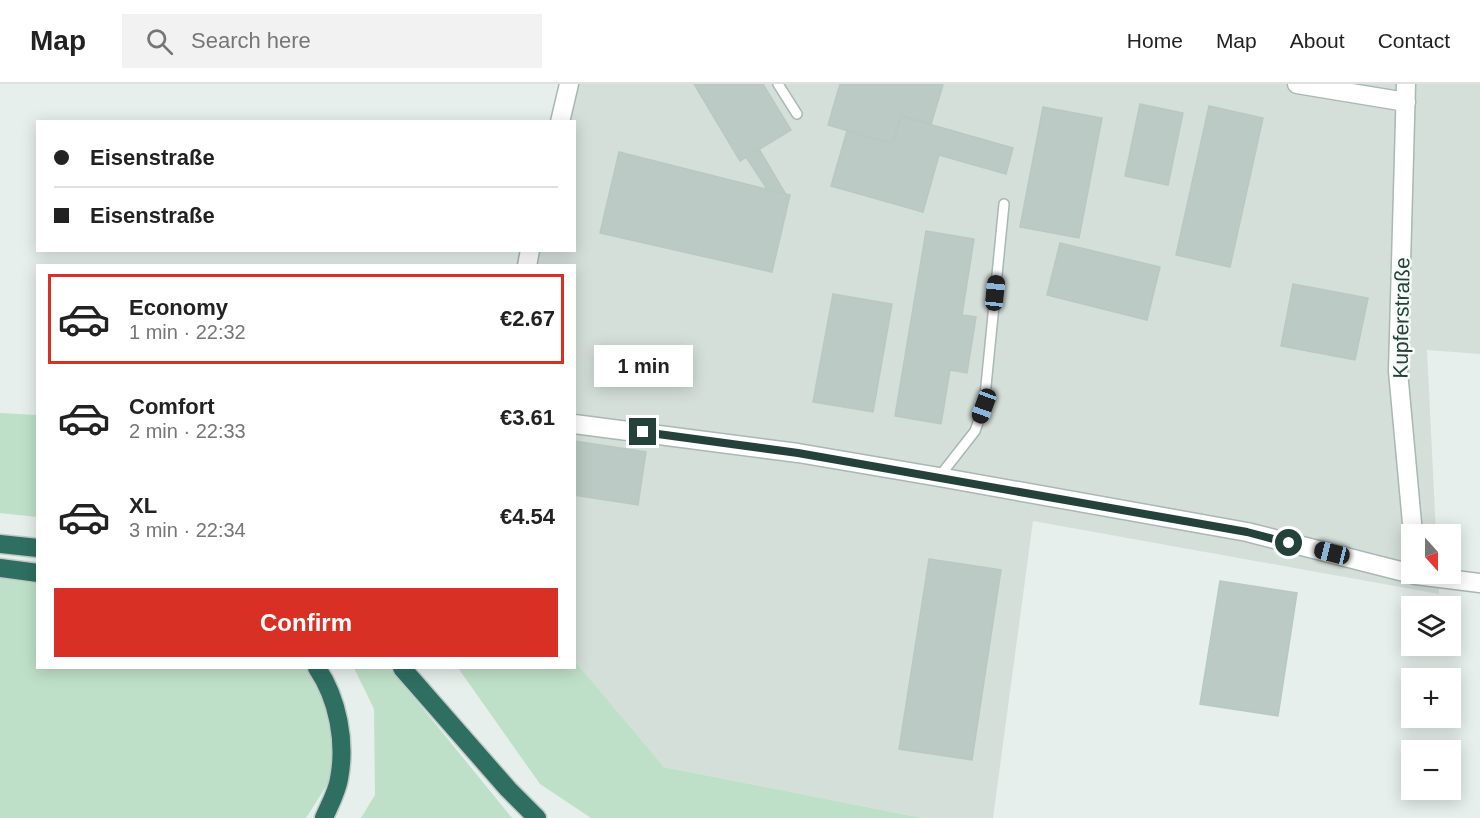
<!DOCTYPE html>
<meta charset="utf-8">
<style>
body{margin:0;font-family:Helvetica,sans-serif;background:#f2f2f2;color:#222;height:100vh;display:flex;flex-direction:column;font-size:22px;white-space:nowrap}
*{box-sizing:border-box;margin:0}
p{font-size:20px;color:#767676}
.icon{flex:none;width:33px;height:33px;fill:none;stroke:currentColor;stroke-width:2;stroke-linecap:round;stroke-linejoin:round}
.map{position:relative;flex:1;overflow:hidden}
.panel{position:absolute;left:36px;top:180px;width:540px;height:405px;display:flex;flex-direction:column;background:#fff;border-radius:0px;box-shadow:0 3px 15px #0003}
.panel>*{flex:none}
.banner{position:absolute;left:36px;top:36px;width:540px;height:132px;border-radius:0px;box-shadow:0 3px 15px #0003;display:grid;align-content:center;height:132px;padding:0 18px;background:#fff}
.needle{width:39px;rotate:159deg}
.fabs{position:absolute;left:1401px;top:440px;display:grid;gap:12px}
.fabs a{display:grid;place-items:center;width:60px;height:60px;border-radius:0px;background:#fff;box-shadow:0 3px 15px #0003;font-size:30px}
.end{position:absolute;width:27px;height:27px;margin:-14px;border:8px solid #24423a;background:#fff;box-shadow:0 0 0 3px #fff}
.from{border-radius:50%}
.bubble{position:absolute;height:42px;border-radius:0px;background:#fff;box-shadow:0 3px 15px #0003;font-size:20px;font-weight:800;line-height:42px;text-align:center}
.car{position:absolute;width:18px;height:36px;margin:-18px -9px;border-radius:8px;box-shadow:0 0 4px 2px #0007;background:linear-gradient(#222 24%,#8ab4d8 0 40%,#222 0 76%,#8ab4d8 0 86%,#222 0)}
.banner b{display:flex;align-items:center;gap:21px;height:57px;font-size:22px}
.banner b+b{border-top:2px solid #e0e0e0}
.banner i{width:15px;height:15px;background:#222}
ul{padding:10px 0 0;list-style:none}
li{display:flex;align-items:center;gap:18px;height:90px;margin:0 12px 9px;padding:0 6px;border:3px solid transparent;border-radius:0px}
li div{flex:1}
li b{display:block;font-size:22px}
li em{font-style:normal;font-weight:800}
li.on{border-color:#d93025}
li>.icon{width:54px;height:54px;stroke-width:1.5}
.action{display:flex;gap:12px;margin-top:auto;padding:12px 18px}
.action a{flex:1;height:69px;border-radius:0px;background:#d93025;color:#fff;font-size:24px;font-weight:800;line-height:69px;text-align:center}
header{display:flex;align-items:center;gap:36px;box-sizing:border-box;height:84px;padding:0 30px;background:#fff;border-bottom:2px solid #e0e0e0}
header strong{font-size:28px}
nav{display:flex;gap:33px;margin-inline-start:auto;font-size:21px}
.search{width:420px;height:54px;background:#f2f2f2;display:flex;align-items:center;gap:15px;box-sizing:border-box;padding:0 21px;border-radius:0px;color:#767676;font-size:22px}
.map>svg:first-child{display:block}
</style>
<header>
<strong>Map</strong>
<div class="search"><svg class="icon" aria-label="search" viewBox="0 0 24 24"><circle cx="10" cy="10" r="6"/><path d="M15 15l6 6"/></svg>Search here</div>
<nav><a>Home</a><a>Map</a><a>About</a><a>Contact</a></nav>
</header>
<div class="map">
<svg width="1480" height="734" viewBox="0 0 1480 734">
<rect width="100%" height="100%" fill="#e6efeb"/>
<path fill="#d4dfda" d="M 560,0 L 1480,0 L 1480,270 L 1427,266 L 1436,450 L 1412,450 L 1412,489 L 1438,489 L 1439,510 L 1033,437 L 993,734 L 922,734 L 664,683 L 575,577 L 574,182 L 516,182 L 519,167 L 574,166 L 574,38 L 551,37 Z"/>
<g fill="#bfe0c8">
<path d="M 0,329 L 37,331 L 37,433 L 0,429 Z"/>
<path d="M 0,492 L 37,496 L 38,584 L 313,584 L 337,642 L 330,696 L 306,734 L 0,734 Z"/>
<path d="M 575,577 L 664,683 L 922,734 L 591,734 L 540,700 L 458,584 L 574,584 Z"/>
<path d="M 354,584 L 390,584 L 512,734 L 361,734 L 375,711 L 374,625 Z"/>
</g>
<g fill="#bbcac4" stroke="#b8c9c2" stroke-width="1.5">
<path d="M 694,0 L 763,0 L 791,46 L 740,77 Z"/>
<path d="M 840,0 L 940,0 L 943,1 L 931,40 L 901,32 L 893,60 L 828,41 Z"/>
<path d="M 1140,20 L 1183,29 L 1168,101 L 1125,92 Z"/>
<path d="M 1209,22 L 1263,34 L 1230,183 L 1176,171 Z"/>
<path d="M 1043,23 L 1102,34 L 1079,154 L 1020,143 Z"/>
<path d="M 901,32 L 1013,64 L 1006,90 L 939,71 L 923,128 L 831,102 L 847,47 L 893,60 Z"/>
<path d="M 759,65 L 785,109 L 767,105 L 746,73 Z"/>
<path d="M 619,68 L 790,111 L 772,188 L 600,149 Z"/>
<path d="M 926,147 L 974,155 L 962,231 L 976,233 L 967,289 L 950,286 L 941,340 L 895,332 Z"/>
<path d="M 1060,159 L 1160,183 L 1147,236 L 1047,211 Z"/>
<path d="M 1293,200 L 1368,214 L 1355,276 L 1281,262 Z"/>
<path d="M 833,210 L 892,220 L 873,328 L 813,318 Z"/>
<path d="M 574,357 L 646,368 L 638,421 L 574,411 Z"/>
<path d="M 929,475 L 1001,486 L 972,676 L 899,665 Z"/>
<path d="M 1220,497 L 1297,509 L 1278,632 L 1200,620 Z"/>
</g>
<g fill="none" stroke-linecap="round" stroke-linejoin="round">
<g stroke="#a8b8b2" stroke-width="12">
<g id="lane">
<path d="M 778,0 L 797,30"/>
<path d="M 939,393 L 975,347 L 984,322 L 1004,120"/>
</g>
</g>
<g stroke="#a8b8b2" stroke-width="21">
<g id="street">
<path d="M 1297,0 L 1406,18"/>
<path d="M 1406,0 L 1398,287 L 1413,450"/>
<path d="M 560,38 L 569,0"/>
<path d="M 527,182 L 530,166"/>
<path d="M 574,340 L 798,369 L 939,393 L 1247,448 L 1416,491 L 1480,499"/>
</g>
</g>
<g stroke="#c2cac8" stroke-width="21">
<g id="highway">
<path d="M 0,460 L 38,464"/>
<path d="M 0,484 L 38,489"/>
<path d="M 317,584 C 338,615 346,658 339,695 C 337,708 329,722 324,734"/>
<path d="M 402,584 L 508,705 L 537,734"/>
</g>
</g>
<use href="#lane" stroke="#fff" stroke-width="9"/>
<use href="#street" stroke="#fff" stroke-width="18"/>
<use href="#highway" stroke="#2f6f62" stroke-width="18"/>
</g>
<g fill="none" stroke-linecap="round" stroke-linejoin="round">
<path stroke="#24423a" stroke-width="8" d="M 643,348 L 798,369 L 1247,448 L 1289,459"/>
</g>
<g text-anchor="middle" dominant-baseline="central" stroke-width="5" stroke-linejoin="round" paint-order="stroke">
<g font-size="21" fill="#24423a" stroke="#f7fbf9">
<text transform="translate(1401 234) rotate(-89)">Kupferstraße</text>
</g>
</g>
</svg>
<div class="fabs">
<a><svg class="needle" viewBox="-14 -14 28 28"><path d="M0-13l5 13h-10z" fill="#e53935"/><path d="M0 13l5-13h-10z" fill="#767676"/></svg></a>
<a><svg class="icon" aria-label="layers" viewBox="0 0 24 24"><path d="M12 4l9 5-9 5-9-5zM3 14l9 5 9-5"/></svg></a>
<a>+</a>
<a>−</a>
</div>
<i class="end from" style="left:1289px;top:459px"></i>
<i class="end" style="left:643px;top:348px"></i>
<div class="bubble" style="left:594px;top:261px;width:99px">1 min</div>
<i class="car" style="left:995px;top:209px;rotate:6deg"></i>
<i class="car" style="left:984px;top:322px;rotate:200deg"></i>
<i class="car" style="left:1332px;top:469px;rotate:284deg"></i>
<div class="banner">
<b><i class="from"></i>Eisenstraße</b>
<b><i></i>Eisenstraße</b>
</div>
<section class="panel">
<ul>
<li class="on"><svg class="icon" aria-label="car" viewBox="0 0 24 24"><path d="M5 17H2v-5l4-1 3-4h7l3 4 3 1v5h-3M9 17h6M6 11h13"/><circle cx="7" cy="17" r="2"/><circle cx="17" cy="17" r="2"/></svg><div><b>Economy</b><p>1 min · 22:32</p></div><em>€2.67</em></li>
<li><svg class="icon" aria-label="car" viewBox="0 0 24 24"><path d="M5 17H2v-5l4-1 3-4h7l3 4 3 1v5h-3M9 17h6M6 11h13"/><circle cx="7" cy="17" r="2"/><circle cx="17" cy="17" r="2"/></svg><div><b>Comfort</b><p>2 min · 22:33</p></div><em>€3.61</em></li>
<li><svg class="icon" aria-label="car" viewBox="0 0 24 24"><path d="M5 17H2v-5l4-1 3-4h7l3 4 3 1v5h-3M9 17h6M6 11h13"/><circle cx="7" cy="17" r="2"/><circle cx="17" cy="17" r="2"/></svg><div><b>XL</b><p>3 min · 22:34</p></div><em>€4.54</em></li>
</ul>
<div class="action"><a>Confirm</a></div>
</section>
</div>
